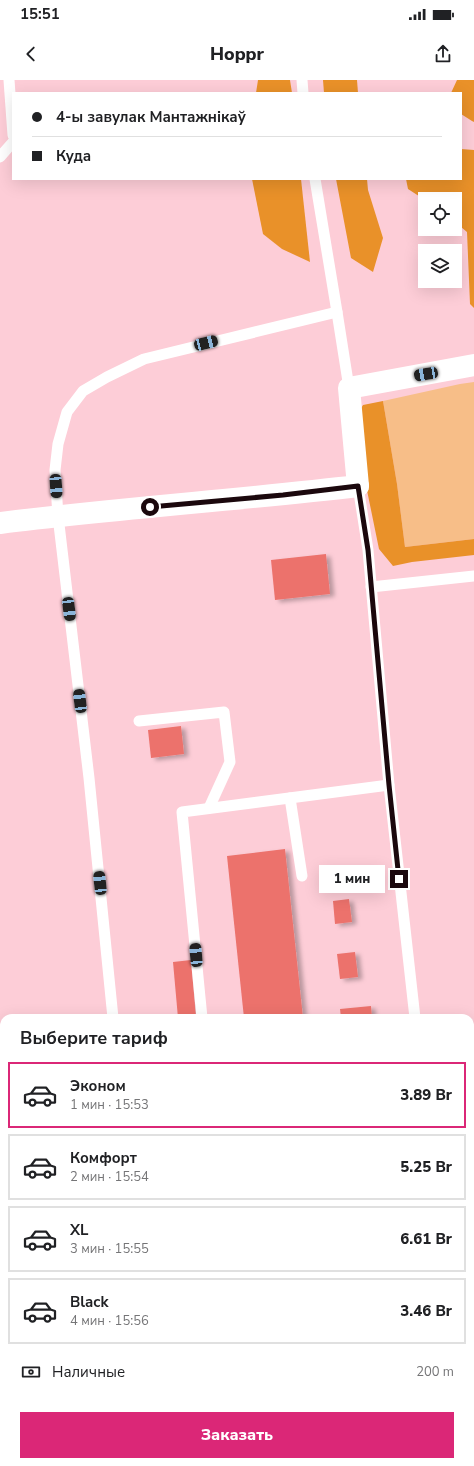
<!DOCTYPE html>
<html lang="ru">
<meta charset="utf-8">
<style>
body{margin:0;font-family:"Nunito Sans",sans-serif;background:#f6f6f6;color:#202124;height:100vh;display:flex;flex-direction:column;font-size:15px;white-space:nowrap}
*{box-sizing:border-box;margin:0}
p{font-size:13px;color:#757577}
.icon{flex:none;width:22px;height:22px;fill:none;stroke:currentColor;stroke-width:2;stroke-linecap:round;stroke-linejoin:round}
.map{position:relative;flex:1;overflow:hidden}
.panel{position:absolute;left:0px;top:934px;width:474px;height:452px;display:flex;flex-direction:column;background:#fff;border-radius:12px 12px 0 0;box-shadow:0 4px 16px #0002}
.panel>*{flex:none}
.hud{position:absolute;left:12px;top:12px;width:450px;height:88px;border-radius:0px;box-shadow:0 4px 16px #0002;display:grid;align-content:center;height:88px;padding:0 20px;background:#fff}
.buttons{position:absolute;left:418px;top:112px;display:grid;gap:8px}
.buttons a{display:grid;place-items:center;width:44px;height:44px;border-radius:0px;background:#fff;box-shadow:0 4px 16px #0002;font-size:20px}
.end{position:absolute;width:18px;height:18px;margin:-9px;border:5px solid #1b080d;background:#fff;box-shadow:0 0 0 2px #fff}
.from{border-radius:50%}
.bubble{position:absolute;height:28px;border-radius:0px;background:#fff;box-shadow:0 4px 16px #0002;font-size:13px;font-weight:800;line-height:28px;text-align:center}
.car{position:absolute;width:12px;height:24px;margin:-12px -6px;border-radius:5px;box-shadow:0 0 3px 1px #0007;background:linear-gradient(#222 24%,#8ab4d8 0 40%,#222 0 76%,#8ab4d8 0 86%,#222 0)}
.hud b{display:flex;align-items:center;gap:14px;height:38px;font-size:15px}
.hud b+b{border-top:1px solid #e0e0e0}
.hud i{width:10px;height:10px;background:#202124}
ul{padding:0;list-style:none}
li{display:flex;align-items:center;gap:12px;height:66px;margin:0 8px 6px;padding:0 12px;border:2px solid #e0e0e0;border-radius:0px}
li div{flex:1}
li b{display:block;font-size:15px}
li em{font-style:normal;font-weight:800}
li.selected{border-color:#db2777}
li>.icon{width:36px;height:36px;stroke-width:1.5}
h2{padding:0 20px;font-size:18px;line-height:48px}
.pay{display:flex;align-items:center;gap:10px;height:44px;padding:0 20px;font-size:15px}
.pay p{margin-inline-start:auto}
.action{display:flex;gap:8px;margin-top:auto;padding:8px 20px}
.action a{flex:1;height:46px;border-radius:0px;background:#db2777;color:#fff;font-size:16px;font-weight:800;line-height:46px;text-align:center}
.status{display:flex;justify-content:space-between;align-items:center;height:28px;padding:0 20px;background:#fff;direction:ltr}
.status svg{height:11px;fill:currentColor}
header{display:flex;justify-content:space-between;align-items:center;height:52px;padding:0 20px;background:#fff;font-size:18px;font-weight:800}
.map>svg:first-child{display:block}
</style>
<div class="status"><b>15:51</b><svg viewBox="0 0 49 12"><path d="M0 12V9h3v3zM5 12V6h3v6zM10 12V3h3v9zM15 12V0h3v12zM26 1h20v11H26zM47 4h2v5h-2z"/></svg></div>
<header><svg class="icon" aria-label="back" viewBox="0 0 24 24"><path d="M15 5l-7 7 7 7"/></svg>Hoppr<svg class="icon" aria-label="share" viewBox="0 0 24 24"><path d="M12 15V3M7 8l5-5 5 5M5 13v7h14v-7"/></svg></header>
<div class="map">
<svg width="474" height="1386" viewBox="0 0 474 1386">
<defs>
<filter id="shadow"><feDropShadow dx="4.5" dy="2.5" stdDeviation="2" flood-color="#0004"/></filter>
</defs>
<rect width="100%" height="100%" fill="#fdcdd7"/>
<path fill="#f7be88" d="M 474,302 L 474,459 L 405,467 L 397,404 L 383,321 L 460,304 Z"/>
<g fill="#e99129">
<path d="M 258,0 L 290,0 L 292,13 L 256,13 Z"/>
<path d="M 323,0 L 357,0 L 358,13 L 324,13 Z"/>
<path d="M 457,0 L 474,0 L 474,42 L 472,41 L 461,34 L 461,13 L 451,13 Z"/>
<path d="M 461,69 L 474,70 L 474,228 L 470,224 L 467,152 L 455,142 L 455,119 L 425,120 L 408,109 L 406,99 L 461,99 Z"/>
<path d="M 252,99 L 301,99 L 310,182 L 282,169 L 263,154 Z"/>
<path d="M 336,99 L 367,99 L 368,110 L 383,158 L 373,192 L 351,178 Z"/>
<path d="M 383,321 L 397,404 L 405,467 L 474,459 L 474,475 L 412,482 L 393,486 L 379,469 L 353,342 L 363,325 Z"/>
</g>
<g fill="#ec726c" filter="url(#shadow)">
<path d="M 326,474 L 330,514 L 275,520 L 271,480 Z"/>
<path d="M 181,646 L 184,674 L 151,678 L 148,650 Z"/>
<path d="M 285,769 L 303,938 L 244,938 L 227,776 Z"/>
<path d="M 349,819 L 352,842 L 335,844 L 333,821 Z"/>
<path d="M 355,872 L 358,897 L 340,899 L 337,874 Z"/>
<path d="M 191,880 L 196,938 L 178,938 L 173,882 Z"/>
<path d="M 371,926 L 372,938 L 341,938 L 340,929 Z"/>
<path d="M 4,1207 L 4,1382 L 54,1382 L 54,1386 L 0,1386 L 0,1208 Z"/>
</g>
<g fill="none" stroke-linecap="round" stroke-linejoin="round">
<g stroke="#fff" stroke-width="11">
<path d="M 9,0 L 13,55"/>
<path d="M 302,0 L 303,13"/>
<path d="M 0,77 L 13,62"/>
<path d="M 315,99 L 337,232 L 349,308"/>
<path d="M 358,406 L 368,470 L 389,705 L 415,938"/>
<path d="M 371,507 L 474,496"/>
<path d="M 139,641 L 224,632 L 230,682 L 209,728"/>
<path d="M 290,718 L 302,796"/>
<path d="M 113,938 L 89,698 L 58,436 L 55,390 L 58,364 L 67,332 L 83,311 L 107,297 L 144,279 L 337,232"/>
<path d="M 202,938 L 182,732 L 389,705"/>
<path d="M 0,1178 L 4,1177"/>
<path d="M 470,1324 L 474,1324"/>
<path d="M 470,1372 L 474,1372"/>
<path d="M 104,1382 L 104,1386"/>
<path d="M 159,1382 L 160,1386"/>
<path d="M 333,1386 L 374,1382"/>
</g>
<path stroke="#fff" stroke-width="22" d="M 358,406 L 349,308 L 474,285"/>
<path stroke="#fff" stroke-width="22" d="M 0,443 C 119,428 239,420 358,406"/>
</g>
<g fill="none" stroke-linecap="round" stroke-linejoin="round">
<path stroke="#1b080d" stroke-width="5" d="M 150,427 L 283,415 L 358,406 L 368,470 L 389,705 L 399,799"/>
</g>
</svg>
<div class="buttons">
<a><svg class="icon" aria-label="locate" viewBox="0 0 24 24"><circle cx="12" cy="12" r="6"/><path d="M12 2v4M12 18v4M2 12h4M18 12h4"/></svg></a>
<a><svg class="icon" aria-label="layers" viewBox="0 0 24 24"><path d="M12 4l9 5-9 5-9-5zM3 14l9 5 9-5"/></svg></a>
</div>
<i class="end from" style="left:150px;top:427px"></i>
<i class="end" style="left:399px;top:799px"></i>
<div class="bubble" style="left:319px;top:785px;width:66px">1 мин</div>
<i class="car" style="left:206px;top:263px;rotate:76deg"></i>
<i class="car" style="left:426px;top:294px;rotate:260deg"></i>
<i class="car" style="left:56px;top:406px;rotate:176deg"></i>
<i class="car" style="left:69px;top:529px;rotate:173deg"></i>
<i class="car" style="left:80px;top:621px;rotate:353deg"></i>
<i class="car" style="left:100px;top:803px;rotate:354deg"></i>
<i class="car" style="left:196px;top:875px;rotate:355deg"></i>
<div class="hud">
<b><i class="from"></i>4-ы завулак Мантажнікаў</b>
<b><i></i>Куда</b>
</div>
<section class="panel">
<h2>Выберите тариф</h2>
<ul>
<li class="selected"><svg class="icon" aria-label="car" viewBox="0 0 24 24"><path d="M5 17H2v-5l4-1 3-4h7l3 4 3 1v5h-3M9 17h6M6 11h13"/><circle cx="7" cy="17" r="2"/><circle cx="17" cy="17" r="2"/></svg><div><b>Эконом</b><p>1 мин · 15:53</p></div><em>3.89 Br</em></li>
<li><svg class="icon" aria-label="car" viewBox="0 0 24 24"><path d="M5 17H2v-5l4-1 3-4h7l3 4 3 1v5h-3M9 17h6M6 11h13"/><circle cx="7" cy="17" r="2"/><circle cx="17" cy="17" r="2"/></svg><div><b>Комфорт</b><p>2 мин · 15:54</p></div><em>5.25 Br</em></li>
<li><svg class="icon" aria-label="car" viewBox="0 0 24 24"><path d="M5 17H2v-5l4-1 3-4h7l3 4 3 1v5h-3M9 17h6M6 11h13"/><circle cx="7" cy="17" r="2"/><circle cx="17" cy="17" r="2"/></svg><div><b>XL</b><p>3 мин · 15:55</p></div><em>6.61 Br</em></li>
<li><svg class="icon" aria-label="car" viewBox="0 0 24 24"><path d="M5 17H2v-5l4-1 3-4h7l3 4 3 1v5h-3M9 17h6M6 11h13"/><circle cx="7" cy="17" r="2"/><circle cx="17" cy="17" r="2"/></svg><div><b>Black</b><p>4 мин · 15:56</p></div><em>3.46 Br</em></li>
</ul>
<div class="pay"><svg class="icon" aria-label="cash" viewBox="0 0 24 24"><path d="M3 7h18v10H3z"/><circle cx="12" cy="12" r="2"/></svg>Наличные<p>200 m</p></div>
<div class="action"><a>Заказать</a></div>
</section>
</div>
